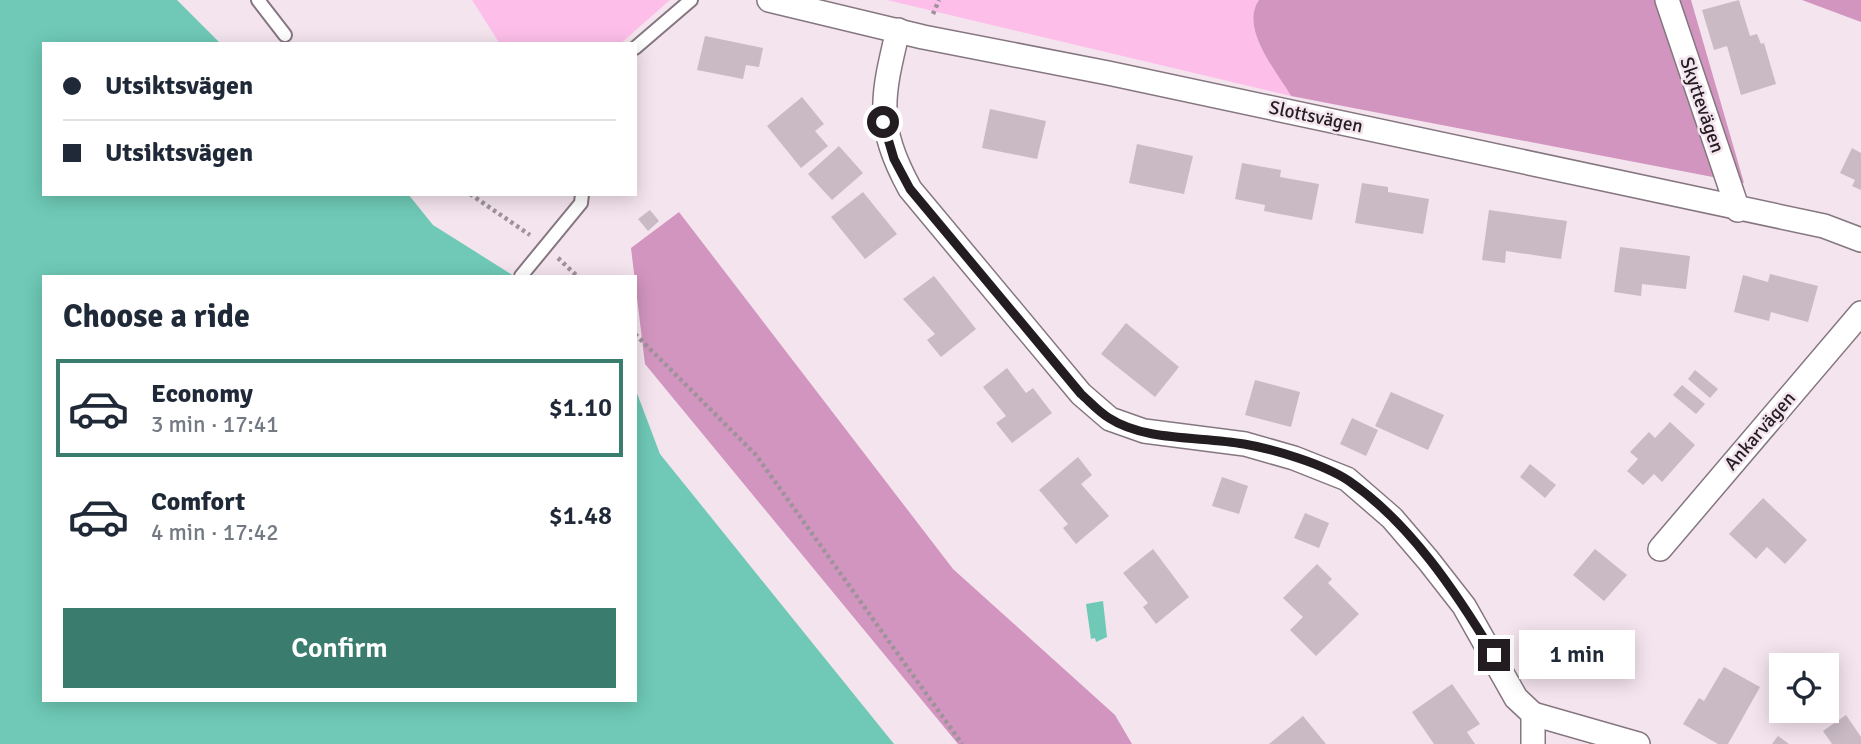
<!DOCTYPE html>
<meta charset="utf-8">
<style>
body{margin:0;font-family:Signika,sans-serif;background:#f2f2f3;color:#1f2937;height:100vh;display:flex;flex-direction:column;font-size:26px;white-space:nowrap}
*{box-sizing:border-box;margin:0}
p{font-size:23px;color:#747a83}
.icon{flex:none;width:38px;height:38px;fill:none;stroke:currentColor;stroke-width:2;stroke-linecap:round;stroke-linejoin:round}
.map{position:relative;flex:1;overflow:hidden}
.details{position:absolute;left:42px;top:275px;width:595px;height:427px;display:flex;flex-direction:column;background:#fff;border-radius:0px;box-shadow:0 4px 18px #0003}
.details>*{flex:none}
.hud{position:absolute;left:42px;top:42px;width:595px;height:154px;border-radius:0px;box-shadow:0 4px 18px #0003;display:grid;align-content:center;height:154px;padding:0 21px;background:#fff}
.buttons{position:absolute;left:1769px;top:653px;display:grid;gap:14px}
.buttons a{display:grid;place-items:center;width:70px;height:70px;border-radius:0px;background:#fff;box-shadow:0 4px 18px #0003;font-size:35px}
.end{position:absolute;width:32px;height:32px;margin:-16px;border:9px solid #231d21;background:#fff;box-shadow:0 0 0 4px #fff}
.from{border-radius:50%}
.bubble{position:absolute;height:49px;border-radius:0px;background:#fff;box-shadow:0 4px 18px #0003;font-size:23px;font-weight:600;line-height:49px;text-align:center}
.hud b{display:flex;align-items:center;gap:24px;height:66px;font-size:26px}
.hud b+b{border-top:2px solid #e0e1e3}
.hud i{width:18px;height:18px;background:#1f2937}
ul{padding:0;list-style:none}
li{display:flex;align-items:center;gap:21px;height:98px;margin:0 14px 10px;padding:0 7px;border:4px solid transparent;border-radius:0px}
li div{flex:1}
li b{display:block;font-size:26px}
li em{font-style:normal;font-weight:600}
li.active{border-color:#3a7d6f}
li>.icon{width:63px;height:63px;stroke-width:1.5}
h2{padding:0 21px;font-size:32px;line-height:84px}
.action{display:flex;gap:14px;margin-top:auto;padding:14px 21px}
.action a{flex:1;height:80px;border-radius:0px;background:#3a7d6f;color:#fff;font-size:28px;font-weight:600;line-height:80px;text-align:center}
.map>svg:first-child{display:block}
</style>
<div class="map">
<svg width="1861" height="744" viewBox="0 0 1861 744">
<rect width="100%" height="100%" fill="#f4e4ee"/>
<g fill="#fdbfe9">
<path d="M 472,0 L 670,0 L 620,44 L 500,44 Z"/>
<path d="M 887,0 L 1259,0 C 1239,28 1277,72 1291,96 Z"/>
</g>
<g fill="#d295bf">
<path d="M 1259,0 L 1691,0 L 1744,183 L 1291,96 C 1277,72 1239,28 1259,0 Z"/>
<path d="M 1802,0 L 1861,0 L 1861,22 Z"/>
<path d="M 679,212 L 953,569 L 1115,715 L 1132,744 L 958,744 L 645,364 L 631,248 Z"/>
</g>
<g fill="#6fc9b6">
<path d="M 0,0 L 177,0 L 221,44 L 44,44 L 44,194 L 408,194 L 433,225 L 514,276 L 44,276 L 44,700 L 635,700 L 635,388 L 660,454 L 894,744 L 0,744 Z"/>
<path d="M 1103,601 L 1107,637 L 1096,642 L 1095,638 L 1091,639 L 1086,604 Z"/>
</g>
<g fill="#c9bac4">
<path d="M 1739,0 L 1750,36 L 1757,34 L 1761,44 L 1764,43 L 1776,84 L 1741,95 L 1727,46 L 1714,50 L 1702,10 Z"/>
<path d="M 705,36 L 763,48 L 759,67 L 746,65 L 743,79 L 697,70 Z"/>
<path d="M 802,97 L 824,124 L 815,131 L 828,146 L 801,168 L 767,126 Z"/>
<path d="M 990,109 L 1046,121 L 1037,159 L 982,148 Z"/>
<path d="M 1137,144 L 1193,156 L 1184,194 L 1129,183 Z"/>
<path d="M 839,146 L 863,173 L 832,200 L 808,174 Z"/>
<path d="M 1852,148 L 1861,153 L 1861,190 L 1852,186 L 1855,180 L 1840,173 Z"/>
<path d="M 1242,163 L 1281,170 L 1280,177 L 1319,184 L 1312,220 L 1264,211 L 1265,205 L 1235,199 Z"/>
<path d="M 1362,183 L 1388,187 L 1388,192 L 1429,199 L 1423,234 L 1355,223 Z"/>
<path d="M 863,192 L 897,234 L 865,259 L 831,217 Z"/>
<path d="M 650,210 L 659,221 L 648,231 L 638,219 Z"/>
<path d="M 1489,210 L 1567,221 L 1561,259 L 1506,251 L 1505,263 L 1482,260 Z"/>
<path d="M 1620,247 L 1690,256 L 1686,289 L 1642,284 L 1641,296 L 1614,292 Z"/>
<path d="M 1770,274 L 1818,286 L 1808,322 L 1771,312 L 1769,321 L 1734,312 L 1743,275 L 1768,282 Z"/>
<path d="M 934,276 L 976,329 L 941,357 L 927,340 L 935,334 L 903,299 Z"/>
<path d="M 1126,323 L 1179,367 L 1155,397 L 1101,354 Z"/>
<path d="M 1007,368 L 1026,393 L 1033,388 L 1052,413 L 1012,443 L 996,423 L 1006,416 L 983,387 Z"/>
<path d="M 1695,370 L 1718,389 L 1710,398 L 1688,379 Z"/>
<path d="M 1255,380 L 1300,392 L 1291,427 L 1245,415 Z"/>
<path d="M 1682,385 L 1705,404 L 1696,414 L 1673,395 Z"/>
<path d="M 1391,392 L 1444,415 L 1428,450 L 1375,426 Z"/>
<path d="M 1352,418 L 1378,430 L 1366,456 L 1340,444 Z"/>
<path d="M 1670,422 L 1695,445 L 1662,482 L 1654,474 L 1643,485 L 1627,471 L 1638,459 L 1630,452 L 1649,432 L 1655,438 Z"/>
<path d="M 1078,457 L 1092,475 L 1081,484 L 1109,516 L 1076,544 L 1063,528 L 1068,524 L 1039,490 Z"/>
<path d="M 1530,464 L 1556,485 L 1545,498 L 1520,477 Z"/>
<path d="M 1222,477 L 1248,486 L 1239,514 L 1212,506 Z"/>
<path d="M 1763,498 L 1807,540 L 1785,564 L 1767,547 L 1756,559 L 1729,534 Z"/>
<path d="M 1305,513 L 1329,523 L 1319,548 L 1294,538 Z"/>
<path d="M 1153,549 L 1189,597 L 1156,624 L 1143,607 L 1148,603 L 1123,573 Z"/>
<path d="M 1595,549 L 1627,575 L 1604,601 L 1573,575 Z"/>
<path d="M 1317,564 L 1332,579 L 1328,583 L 1359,614 L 1316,656 L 1290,630 L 1303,617 L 1283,598 Z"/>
<path d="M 1724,667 L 1760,687 L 1728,744 L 1718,744 L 1683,724 L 1699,698 L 1704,701 Z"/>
<path d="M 1452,684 L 1480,724 L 1467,732 L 1475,744 L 1434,744 L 1412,712 Z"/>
<path d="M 1846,715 L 1861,737 L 1861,744 L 1832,744 L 1823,731 Z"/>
<path d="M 1303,716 L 1326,744 L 1269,744 Z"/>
<path d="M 1778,736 L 1789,744 L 1772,744 Z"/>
</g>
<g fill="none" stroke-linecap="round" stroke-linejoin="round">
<g stroke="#857780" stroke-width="16">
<g id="lane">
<path d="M 258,0 L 285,35"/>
<path d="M 635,48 L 691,0"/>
<path d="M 521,276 L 581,203 L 582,194"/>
</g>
</g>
<g stroke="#857780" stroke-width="26">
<g id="street">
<path d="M 769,0 L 923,37 L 1108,73 L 1824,226 L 1861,240"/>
<path d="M 1667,0 L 1738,210"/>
<path d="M 898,30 C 882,97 875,125 910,189 L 1081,394 L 1110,419 L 1144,431 L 1245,444 L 1294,458 L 1347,479 L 1392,518 L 1428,560 L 1464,606 L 1516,698 L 1533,714 L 1533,744"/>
<path d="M 1660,549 L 1861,313"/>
<path d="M 1533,714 L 1638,744"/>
</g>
</g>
<g stroke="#9f939b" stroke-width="4.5" stroke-dasharray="3.5 3.5" stroke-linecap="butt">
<path d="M 933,14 L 939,0"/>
<path d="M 470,194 L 530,235"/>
<path d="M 286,195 L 287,194"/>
<path d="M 558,258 L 577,276"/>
<path d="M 635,334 L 756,455 L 962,744"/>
</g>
<use href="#lane" stroke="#fff" stroke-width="12"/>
<use href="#street" stroke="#fff" stroke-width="23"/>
</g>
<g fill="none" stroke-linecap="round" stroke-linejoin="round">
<path stroke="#231d21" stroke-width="9" d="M 883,122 L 894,159 L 910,189 L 1081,394 C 1090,402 1099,412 1109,418 C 1146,442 1202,436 1244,444 C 1273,449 1324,464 1349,481 C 1410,523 1456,592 1494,655"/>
</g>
<g text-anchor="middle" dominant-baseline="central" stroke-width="5" stroke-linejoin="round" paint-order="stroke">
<g font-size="19" fill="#231d21" stroke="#f4e4ee">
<text transform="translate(1702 105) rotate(71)">Skyttevägen</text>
<text transform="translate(1316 117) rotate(12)">Slottsvägen</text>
<text transform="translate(1760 431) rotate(-49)">Ankarvägen</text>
</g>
</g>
</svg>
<div class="buttons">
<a><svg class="icon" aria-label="locate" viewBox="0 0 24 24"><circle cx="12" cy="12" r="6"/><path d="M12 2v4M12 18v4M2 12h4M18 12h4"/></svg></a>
</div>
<i class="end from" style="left:883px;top:122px"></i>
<i class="end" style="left:1494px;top:655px"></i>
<div class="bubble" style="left:1519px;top:630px;width:116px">1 min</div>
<div class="hud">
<b><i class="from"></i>Utsiktsvägen</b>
<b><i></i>Utsiktsvägen</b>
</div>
<section class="details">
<h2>Choose a ride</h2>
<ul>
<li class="active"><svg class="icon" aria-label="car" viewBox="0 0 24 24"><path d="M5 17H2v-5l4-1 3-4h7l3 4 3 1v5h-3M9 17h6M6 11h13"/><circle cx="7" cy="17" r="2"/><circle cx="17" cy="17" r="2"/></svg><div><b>Economy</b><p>3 min · 17:41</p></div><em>$1.10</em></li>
<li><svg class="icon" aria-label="car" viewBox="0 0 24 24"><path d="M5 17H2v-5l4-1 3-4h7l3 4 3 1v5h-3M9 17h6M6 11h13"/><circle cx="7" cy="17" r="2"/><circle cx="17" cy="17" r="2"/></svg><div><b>Comfort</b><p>4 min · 17:42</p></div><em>$1.48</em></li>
</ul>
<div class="action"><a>Confirm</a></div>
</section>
</div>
